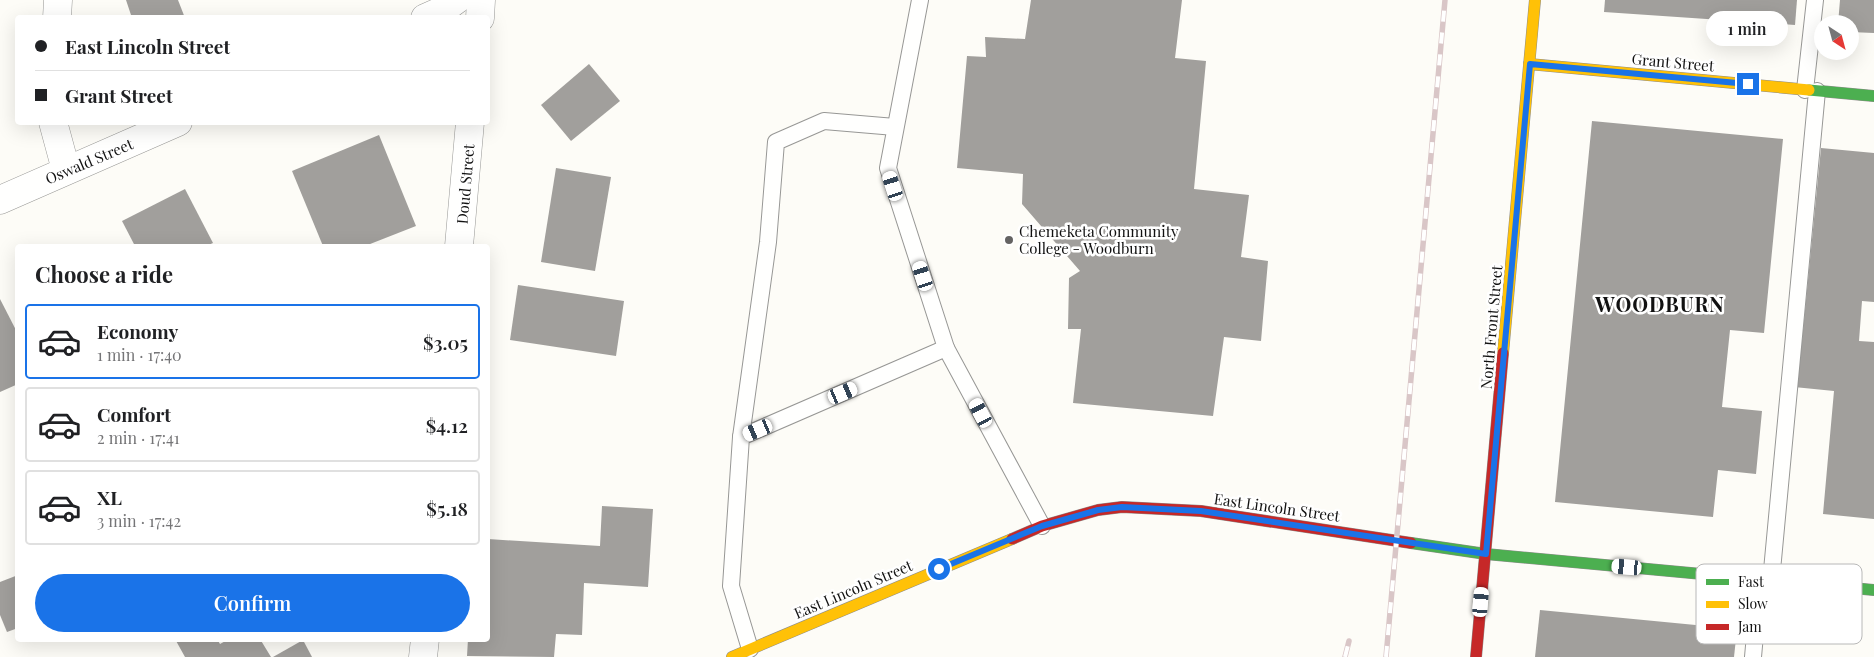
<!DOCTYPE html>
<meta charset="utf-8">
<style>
body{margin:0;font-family:"Playfair Display",serif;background:#f6f6f6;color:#202124;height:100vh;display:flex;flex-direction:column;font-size:19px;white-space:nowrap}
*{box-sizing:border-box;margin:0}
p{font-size:16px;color:#757577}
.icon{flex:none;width:28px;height:28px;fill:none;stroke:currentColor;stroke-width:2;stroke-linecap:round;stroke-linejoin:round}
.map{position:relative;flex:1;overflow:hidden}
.drawer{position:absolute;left:15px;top:244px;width:475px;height:398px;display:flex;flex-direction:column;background:#fff;border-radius:5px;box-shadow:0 5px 20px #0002}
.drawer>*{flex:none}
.hud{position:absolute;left:15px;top:15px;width:475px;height:110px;border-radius:5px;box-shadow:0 5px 20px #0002;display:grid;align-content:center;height:110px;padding:0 20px;background:#fff}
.needle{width:32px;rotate:144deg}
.fabs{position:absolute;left:1814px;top:15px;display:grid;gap:10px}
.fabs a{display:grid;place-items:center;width:45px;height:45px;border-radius:50%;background:#fff;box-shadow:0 5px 20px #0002;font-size:25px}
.end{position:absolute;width:22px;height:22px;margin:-11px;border:6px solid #1a73e8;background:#fff;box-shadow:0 0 0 2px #fff}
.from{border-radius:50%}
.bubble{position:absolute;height:35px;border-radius:18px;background:#fff;box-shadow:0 5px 20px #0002;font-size:16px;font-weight:600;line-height:35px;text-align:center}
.car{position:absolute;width:15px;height:30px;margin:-15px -8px;border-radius:6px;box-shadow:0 0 4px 1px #0007;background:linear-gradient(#fff 24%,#345 0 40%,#fff 0 76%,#345 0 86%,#fff 0)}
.hud b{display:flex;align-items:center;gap:18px;height:48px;font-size:19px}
.hud b+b{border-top:1px solid #e0e0e0}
.hud i{width:12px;height:12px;background:#202124}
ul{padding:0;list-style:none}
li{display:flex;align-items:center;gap:15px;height:75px;margin:0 10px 8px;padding:0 10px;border:2px solid #e0e0e0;border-radius:5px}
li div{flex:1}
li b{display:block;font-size:19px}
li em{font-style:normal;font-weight:600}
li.current{border-color:#1a73e8}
li>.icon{width:45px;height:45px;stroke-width:1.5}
h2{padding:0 20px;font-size:22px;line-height:60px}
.action{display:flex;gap:10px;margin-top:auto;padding:10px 20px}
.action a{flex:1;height:58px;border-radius:30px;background:#1a73e8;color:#fff;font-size:20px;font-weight:600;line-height:58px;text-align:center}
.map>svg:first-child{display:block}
</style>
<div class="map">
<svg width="1874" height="657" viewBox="0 0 1874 657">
<rect width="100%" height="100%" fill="#fdfcf7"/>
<g fill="#a19f9c">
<path d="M 126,0 L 178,0 L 185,18 L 132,18 Z"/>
<path d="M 1031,0 L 1182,0 L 1175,58 L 1206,61 L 1194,189 L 1249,195 L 1241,257 L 1268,261 L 1261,341 L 1224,337 L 1213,416 L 1073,403 L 1081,329 L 1068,329 L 1069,278 L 1080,271 L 1022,204 L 1023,174 L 957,168 L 967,56 L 986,57 L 985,37 L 1025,39 Z"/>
<path d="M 1605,0 L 1797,0 L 1795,25 L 1604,12 Z"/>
<path d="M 1840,0 L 1874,0 L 1874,33 L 1850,32 L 1850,24 L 1838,24 Z"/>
<path d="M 589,64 L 620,101 L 571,141 L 541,105 Z"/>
<path d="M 1592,121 L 1783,139 L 1764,333 L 1730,330 L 1722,407 L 1762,411 L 1756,474 L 1718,470 L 1713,517 L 1555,502 Z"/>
<path d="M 379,135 L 416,226 L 365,246 L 323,246 L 292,171 Z"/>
<path d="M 1821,148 L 1874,153 L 1874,302 L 1862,301 L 1859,341 L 1874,342 L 1874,519 L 1823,514 L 1834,391 L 1794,387 L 1799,341 L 1802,341 Z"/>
<path d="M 556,168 L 611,177 L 595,271 L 541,262 Z"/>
<path d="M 185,189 L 213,243 L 206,246 L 135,246 L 122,221 Z"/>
<path d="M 518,285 L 624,301 L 616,356 L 510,340 Z"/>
<path d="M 0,299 L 18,334 L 18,384 L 0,392 Z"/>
<path d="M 602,506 L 653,509 L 648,587 L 584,583 L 582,635 L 556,634 L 554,657 L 467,656 L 468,639 L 488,639 L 488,539 L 600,546 Z"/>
<path d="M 18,575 L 18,628 L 7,632 L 0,615 L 0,582 Z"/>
<path d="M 1540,610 L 1737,629 L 1734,657 L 1535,657 Z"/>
<path d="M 175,639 L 217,639 L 220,644 L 229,639 L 260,639 L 271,657 L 185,657 Z"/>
<path d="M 303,640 L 312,657 L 273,657 Z"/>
</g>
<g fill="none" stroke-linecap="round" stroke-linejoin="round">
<g stroke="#979795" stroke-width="18">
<g id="lane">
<path d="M 920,0 L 888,168 L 946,348"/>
<path d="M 1805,90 L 1815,0"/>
<path d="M 741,437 L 768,242 L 776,142 L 824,121 L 895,127"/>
<path d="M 1771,581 L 1817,91"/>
<path d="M 750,649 L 731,586 L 741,437 L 946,348 L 1042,526"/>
<path d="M 1753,657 L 1760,579"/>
</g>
</g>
<g stroke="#979795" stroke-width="29">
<g id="street">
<path d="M 57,18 L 58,0"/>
<path d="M 425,18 L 441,11 L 456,0"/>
<path d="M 480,18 L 481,0"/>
<path d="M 53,122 L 66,170"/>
<path d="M 0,200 L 178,122"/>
<path d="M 459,246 L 470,122"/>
<path d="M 423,657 L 425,639"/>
</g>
</g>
<g stroke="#8e8d8b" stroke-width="12">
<g id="fast">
<path d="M 1809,90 L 1874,96"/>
<path d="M 1411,543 L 1486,554 L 1874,590"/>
</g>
</g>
<g stroke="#8e8d8b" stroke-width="12">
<g id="slow">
<path d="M 1529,64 L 1809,90"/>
<path d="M 1503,353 L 1535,0"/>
<path d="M 732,657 L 1012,539"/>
</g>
</g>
<g stroke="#8e8d8b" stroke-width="12">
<g id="jam">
<path d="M 1012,539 L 1042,526 L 1098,510 L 1122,507 L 1201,511 L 1411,543"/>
<path d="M 1476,657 L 1503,353"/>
</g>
</g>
<use href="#lane" stroke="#fffffe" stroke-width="16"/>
<use href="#street" stroke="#fffffe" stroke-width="28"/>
<use href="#fast" stroke="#4caf50" stroke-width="11"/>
<use href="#slow" stroke="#ffc107" stroke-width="11"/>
<use href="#jam" stroke="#c62828" stroke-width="11"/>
<g stroke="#d9c6c7" stroke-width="5.5">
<g id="rail">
<path d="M 1345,657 L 1349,641"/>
<path d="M 1386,657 L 1445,0"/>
</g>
</g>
<use href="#rail" stroke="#fff" stroke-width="4" stroke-dasharray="11" stroke-linecap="butt"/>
</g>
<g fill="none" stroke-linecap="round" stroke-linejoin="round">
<path stroke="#1a73e8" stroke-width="6" d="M 939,569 L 1042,526 L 1098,510 L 1122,507 L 1201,511 L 1486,554 L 1530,64 L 1748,84"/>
</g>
<circle fill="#646362" stroke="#fff" stroke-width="2" cx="1009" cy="240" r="5"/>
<g text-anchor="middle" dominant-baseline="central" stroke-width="5" stroke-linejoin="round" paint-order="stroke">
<g font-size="15" fill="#111" stroke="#fff">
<text transform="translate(1673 62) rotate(5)">Grant Street</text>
<text transform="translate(89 161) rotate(-23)">Oswald Street</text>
<text transform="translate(465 184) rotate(-85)">Doud Street</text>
<text transform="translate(1491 327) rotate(-85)">North Front Street</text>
<text transform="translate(1277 507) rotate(8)">East Lincoln Street</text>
<text transform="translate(853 589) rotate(-23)">East Lincoln Street</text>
</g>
<g font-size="15" fill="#111" stroke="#fff" text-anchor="start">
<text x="1019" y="231">Chemeketa Community<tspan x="1019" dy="17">College - Woodburn</tspan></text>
</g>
<g font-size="20" font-weight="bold" letter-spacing="1" fill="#111" stroke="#fff">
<text x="1660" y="303">WOODBURN</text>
</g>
</g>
<rect x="1696" y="564" width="166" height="80" rx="8" fill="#fff" stroke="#b8b8b8" stroke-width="1"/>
<rect x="1706" y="579" width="23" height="6" fill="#4caf50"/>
<rect x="1706" y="601" width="23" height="7" fill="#ffc107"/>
<rect x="1706" y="624" width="23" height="6" fill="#c62828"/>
<g font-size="14" fill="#111">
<text x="1738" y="587">Fast</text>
<text x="1738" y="609">Slow</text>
<text x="1738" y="632">Jam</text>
</g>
</svg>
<div class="fabs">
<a><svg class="needle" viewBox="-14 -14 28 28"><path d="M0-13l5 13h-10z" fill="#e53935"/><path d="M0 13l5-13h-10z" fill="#757577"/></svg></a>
</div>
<i class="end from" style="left:939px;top:569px"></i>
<i class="end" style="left:1748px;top:84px"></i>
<div class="bubble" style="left:1706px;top:11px;width:82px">1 min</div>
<i class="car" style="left:893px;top:186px;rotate:342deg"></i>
<i class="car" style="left:923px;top:276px;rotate:342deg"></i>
<i class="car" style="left:843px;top:393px;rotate:67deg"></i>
<i class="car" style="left:981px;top:413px;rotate:332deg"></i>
<i class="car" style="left:758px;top:430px;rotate:247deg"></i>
<i class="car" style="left:1627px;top:567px;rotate:275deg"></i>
<i class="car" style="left:1481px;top:602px;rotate:5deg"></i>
<div class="hud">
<b><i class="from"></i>East Lincoln Street</b>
<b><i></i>Grant Street</b>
</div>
<section class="drawer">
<h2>Choose a ride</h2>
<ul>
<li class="current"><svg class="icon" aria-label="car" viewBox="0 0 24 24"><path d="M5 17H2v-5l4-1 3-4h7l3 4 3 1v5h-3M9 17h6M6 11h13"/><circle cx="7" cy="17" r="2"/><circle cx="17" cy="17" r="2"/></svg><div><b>Economy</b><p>1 min · 17:40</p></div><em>$3.05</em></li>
<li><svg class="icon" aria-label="car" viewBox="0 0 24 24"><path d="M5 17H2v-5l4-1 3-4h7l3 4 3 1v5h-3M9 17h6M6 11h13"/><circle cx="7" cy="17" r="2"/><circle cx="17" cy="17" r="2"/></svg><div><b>Comfort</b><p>2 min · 17:41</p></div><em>$4.12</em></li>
<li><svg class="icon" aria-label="car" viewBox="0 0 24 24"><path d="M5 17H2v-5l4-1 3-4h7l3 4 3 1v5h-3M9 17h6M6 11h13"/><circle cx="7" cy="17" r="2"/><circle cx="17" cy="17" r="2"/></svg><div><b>XL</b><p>3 min · 17:42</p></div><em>$5.18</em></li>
</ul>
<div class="action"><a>Confirm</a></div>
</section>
</div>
